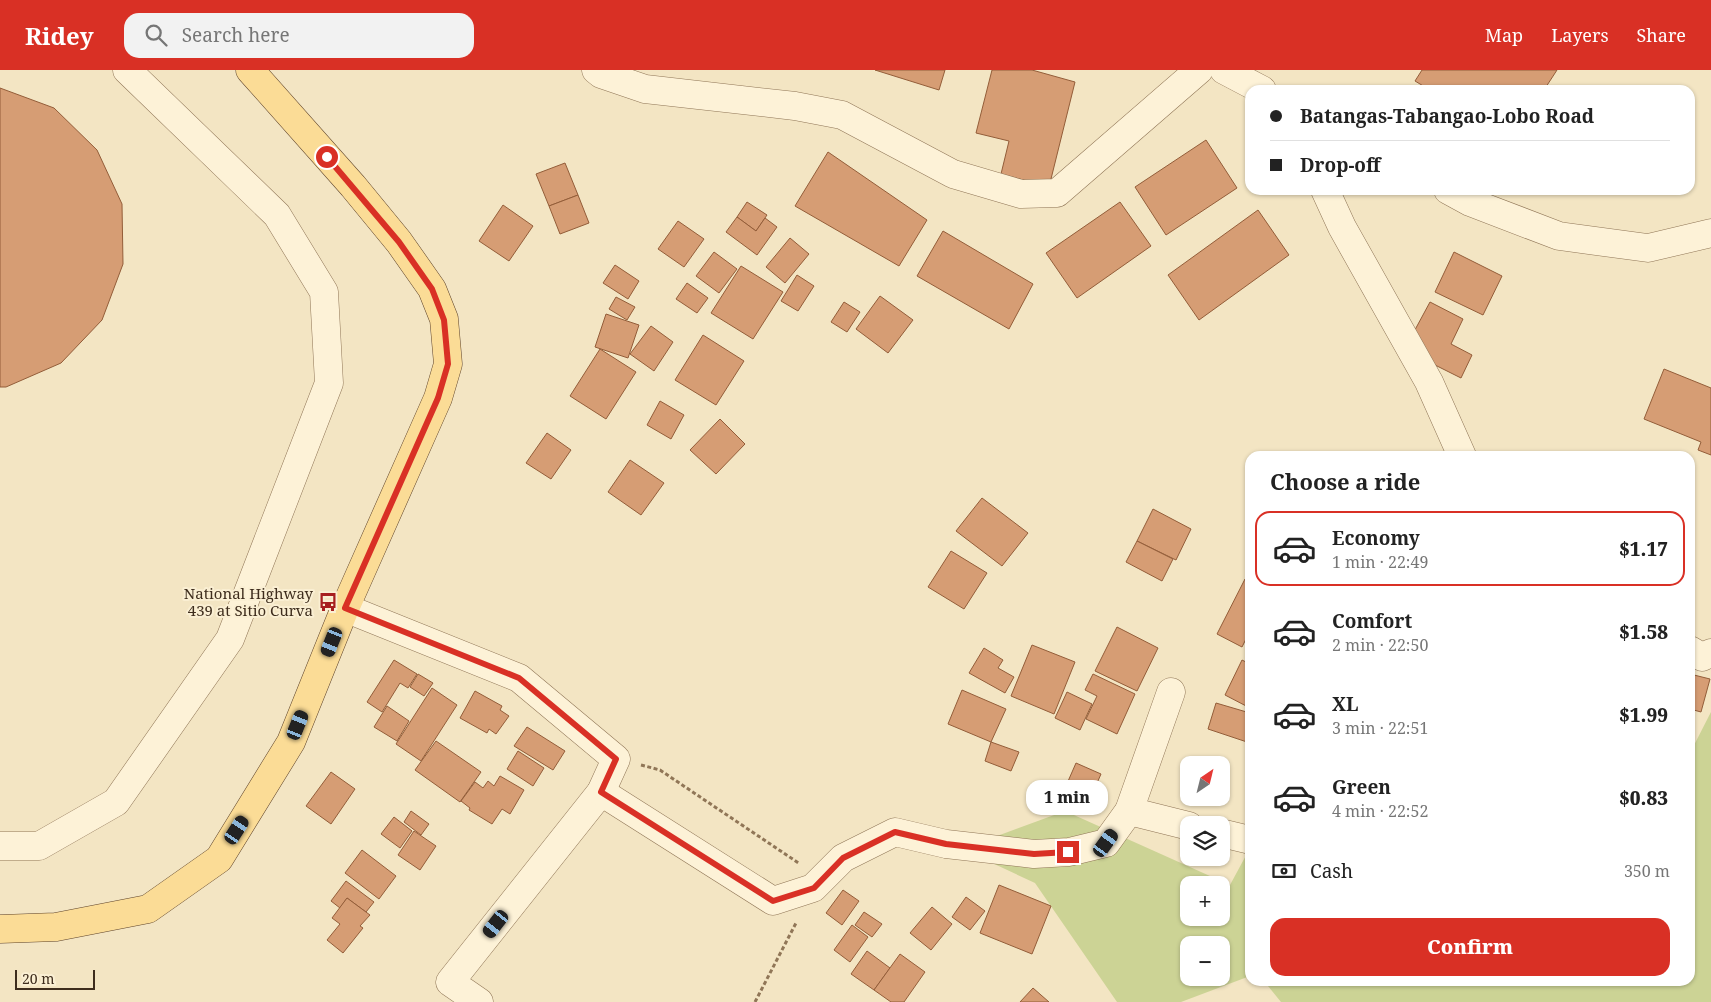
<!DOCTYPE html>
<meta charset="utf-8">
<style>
body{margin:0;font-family:"Noto Serif",serif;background:#f2f2f2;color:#222;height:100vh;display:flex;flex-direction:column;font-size:19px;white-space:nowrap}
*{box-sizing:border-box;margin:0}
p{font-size:16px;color:#767676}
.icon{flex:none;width:28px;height:28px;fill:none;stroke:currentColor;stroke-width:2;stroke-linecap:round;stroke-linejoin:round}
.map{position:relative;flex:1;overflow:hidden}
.details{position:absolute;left:1245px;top:381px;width:450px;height:535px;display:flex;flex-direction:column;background:#fff;border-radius:15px;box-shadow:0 1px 4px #0004}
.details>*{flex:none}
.guide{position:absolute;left:1245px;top:15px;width:450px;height:110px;border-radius:15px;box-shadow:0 1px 4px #0004;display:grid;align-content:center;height:110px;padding:0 25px;background:#fff}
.needle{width:32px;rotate:35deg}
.tools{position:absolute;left:1180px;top:686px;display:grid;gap:10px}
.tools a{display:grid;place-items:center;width:50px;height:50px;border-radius:10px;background:#fff;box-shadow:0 1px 4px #0004;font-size:25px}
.scale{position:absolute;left:15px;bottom:12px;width:80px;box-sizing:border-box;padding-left:5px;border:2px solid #3e2d1d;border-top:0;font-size:14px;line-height:18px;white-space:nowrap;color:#3e2d1d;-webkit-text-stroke:4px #faefd3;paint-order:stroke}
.end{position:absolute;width:22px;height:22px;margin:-11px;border:6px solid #d93025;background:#fff;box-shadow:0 0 0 2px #fff}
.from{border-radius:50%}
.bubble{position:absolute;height:35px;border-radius:15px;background:#fff;box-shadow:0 1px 4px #0004;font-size:16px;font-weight:800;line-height:35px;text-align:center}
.car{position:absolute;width:15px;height:30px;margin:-15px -8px;border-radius:6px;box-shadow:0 0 4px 1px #0007;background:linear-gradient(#222 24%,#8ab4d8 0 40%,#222 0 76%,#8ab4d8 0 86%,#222 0)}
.guide b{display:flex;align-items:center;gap:18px;height:48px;font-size:19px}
.guide b+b{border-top:1px solid #e0e0e0}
.guide i{width:12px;height:12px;background:#222}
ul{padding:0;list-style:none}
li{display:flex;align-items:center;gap:15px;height:75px;margin:0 10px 8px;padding:0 15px;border:2px solid transparent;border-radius:15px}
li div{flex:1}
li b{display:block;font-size:19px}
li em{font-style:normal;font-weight:800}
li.on{border-color:#d93025}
li>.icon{width:45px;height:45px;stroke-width:1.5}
h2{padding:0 25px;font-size:22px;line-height:60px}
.pay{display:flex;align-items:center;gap:12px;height:55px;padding:0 25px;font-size:19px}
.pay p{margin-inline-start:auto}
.cta{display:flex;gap:10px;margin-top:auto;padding:10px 25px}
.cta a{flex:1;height:58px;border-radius:15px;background:#d93025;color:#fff;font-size:20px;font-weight:800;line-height:58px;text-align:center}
header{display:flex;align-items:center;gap:30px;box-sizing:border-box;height:70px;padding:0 25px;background:#d93025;color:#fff}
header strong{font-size:24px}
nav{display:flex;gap:28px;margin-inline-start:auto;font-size:18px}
.search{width:350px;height:45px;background:#f2f2f2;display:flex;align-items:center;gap:12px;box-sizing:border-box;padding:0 18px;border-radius:15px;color:#767676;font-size:19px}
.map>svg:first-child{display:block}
</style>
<header>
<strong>Ridey</strong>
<div class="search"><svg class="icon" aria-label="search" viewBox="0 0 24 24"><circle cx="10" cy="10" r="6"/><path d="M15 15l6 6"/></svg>Search here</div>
<nav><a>Map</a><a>Layers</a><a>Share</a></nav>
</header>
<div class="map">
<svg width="1711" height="932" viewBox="0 0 1711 932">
<rect width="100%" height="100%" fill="#f3e5c3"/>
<g fill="#ccd395" fill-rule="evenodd">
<path d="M 1711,642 L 1711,932 L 1281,932 L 1264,911 L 1690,911 L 1690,683 Z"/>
<path d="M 1065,741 L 1230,815 L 1250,778 L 1250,906 L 1181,932 L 1117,932 L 1035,813 L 962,779 ZM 1189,815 L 1221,815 L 1221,848 L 1189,848 ZM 1189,875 L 1221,875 L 1221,908 L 1189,908 Z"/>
</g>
<g fill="#d69d74" stroke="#935d39">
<path d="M 875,0 L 945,0 L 939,20 Z"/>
<path d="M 992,0 L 1032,0 L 1075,12 L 1049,117 L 1001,104 L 1009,71 L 976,63 Z"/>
<path d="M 1422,0 L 1557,0 L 1544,20 L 1430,20 L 1415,11 Z"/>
<path d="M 0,18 L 54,38 L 97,80 L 122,134 L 123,194 L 102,250 L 61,293 L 6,317 L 0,317 Z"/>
<path d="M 1206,70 L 1237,118 L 1166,165 L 1135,117 Z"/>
<path d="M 828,82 L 927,150 L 899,196 L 795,136 Z"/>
<path d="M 565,93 L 578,125 L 549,136 L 536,104 Z"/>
<path d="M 578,125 L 589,153 L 560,164 L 549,136 Z"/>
<path d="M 747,132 L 767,145 L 756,161 L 737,147 Z"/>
<path d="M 1120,132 L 1151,176 L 1077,228 L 1046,183 Z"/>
<path d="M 503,135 L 533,156 L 509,191 L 479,171 Z"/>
<path d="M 1258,140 L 1289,185 L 1199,250 L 1168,205 Z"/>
<path d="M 737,147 L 756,161 L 765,148 L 777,157 L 757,185 L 726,162 Z"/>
<path d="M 678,151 L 704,169 L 684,197 L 658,179 Z"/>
<path d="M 943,161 L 1033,214 L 1009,259 L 917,206 Z"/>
<path d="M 790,168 L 809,184 L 785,213 L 766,197 Z"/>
<path d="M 714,182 L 737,199 L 719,223 L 696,206 Z"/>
<path d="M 1454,182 L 1502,206 L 1483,245 L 1435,222 Z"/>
<path d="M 615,195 L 639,211 L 628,229 L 603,213 Z"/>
<path d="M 741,196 L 783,222 L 753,269 L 711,243 Z"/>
<path d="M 797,205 L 814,216 L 798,241 L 781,231 Z"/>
<path d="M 687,213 L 708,228 L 697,243 L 676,229 Z"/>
<path d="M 880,226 L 913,250 L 888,283 L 856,259 Z"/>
<path d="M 616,227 L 635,237 L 627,250 L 609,239 Z"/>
<path d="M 844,232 L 860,242 L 847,262 L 831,252 Z"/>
<path d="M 1430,232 L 1463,249 L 1451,274 L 1472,285 L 1461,308 L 1417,286 L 1410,269 Z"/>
<path d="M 606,244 L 639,255 L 628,288 L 595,277 Z"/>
<path d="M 651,256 L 673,272 L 654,301 L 630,284 Z"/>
<path d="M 703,265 L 744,291 L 716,335 L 675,310 Z"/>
<path d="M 600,279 L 636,302 L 606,349 L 570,326 Z"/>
<path d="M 1664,299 L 1711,318 L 1711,385 L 1698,380 L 1701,372 L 1644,349 Z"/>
<path d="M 660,331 L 684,345 L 671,369 L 647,355 Z"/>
<path d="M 720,349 L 745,374 L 716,404 L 690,380 Z"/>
<path d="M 547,363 L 571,380 L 551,409 L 526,393 Z"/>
<path d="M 630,390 L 664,413 L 641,445 L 608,422 Z"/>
<path d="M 982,428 L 1028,463 L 1002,496 L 956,461 Z"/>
<path d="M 1153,439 L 1191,459 L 1176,490 L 1137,471 Z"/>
<path d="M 1137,471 L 1173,489 L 1162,511 L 1126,492 Z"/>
<path d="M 951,481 L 987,503 L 964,539 L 928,517 Z"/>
<path d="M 1245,509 L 1250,511 L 1250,561 L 1242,577 L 1217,564 Z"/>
<path d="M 1117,557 L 1158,578 L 1137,621 L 1095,601 Z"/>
<path d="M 1032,575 L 1075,592 L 1054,644 L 1011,626 Z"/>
<path d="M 984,578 L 1003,590 L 998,598 L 1014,607 L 1005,623 L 969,603 Z"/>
<path d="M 394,590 L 417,604 L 408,618 L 400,613 L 382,642 L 367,632 Z"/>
<path d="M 1242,590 L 1250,594 L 1250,638 L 1225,625 Z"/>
<path d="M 418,604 L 433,613 L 424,626 L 410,617 Z"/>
<path d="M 1093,604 L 1135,624 L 1117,664 L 1086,649 L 1097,626 L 1085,620 Z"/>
<path d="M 1690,604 L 1710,609 L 1701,642 L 1690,639 Z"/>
<path d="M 432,618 L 457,635 L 421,691 L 396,674 Z"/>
<path d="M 962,620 L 1006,639 L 991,672 L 948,654 Z"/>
<path d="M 475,621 L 502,636 L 500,640 L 509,646 L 496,664 L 489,659 L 487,663 L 460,648 Z"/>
<path d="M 1067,622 L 1092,634 L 1080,660 L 1055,648 Z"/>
<path d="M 1216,633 L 1250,643 L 1250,673 L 1208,659 Z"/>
<path d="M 387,636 L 409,651 L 397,671 L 374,657 Z"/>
<path d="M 527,657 L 565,681 L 553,700 L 514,676 Z"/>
<path d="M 436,671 L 481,702 L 460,732 L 415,700 Z"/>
<path d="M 991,672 L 1019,682 L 1011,701 L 985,691 Z"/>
<path d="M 518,681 L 544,698 L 533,716 L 507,699 Z"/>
<path d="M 1076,693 L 1101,704 L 1087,736 L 1062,725 Z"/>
<path d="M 331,702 L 355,719 L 331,754 L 306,736 Z"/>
<path d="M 500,706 L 524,720 L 510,744 L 502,739 L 492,754 L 469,740 L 470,738 L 461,731 L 475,712 L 483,718 L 488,711 L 494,716 Z"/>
<path d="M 411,741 L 429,754 L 421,765 L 404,752 Z"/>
<path d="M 394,747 L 412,761 L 400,778 L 381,764 Z"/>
<path d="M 414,761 L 436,776 L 420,800 L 398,785 Z"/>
<path d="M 362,780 L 396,806 L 379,829 L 345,803 Z"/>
<path d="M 346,811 L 374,832 L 366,842 L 347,828 L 340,838 L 331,831 Z"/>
<path d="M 999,815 L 1051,836 L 1032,884 L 980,863 Z"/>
<path d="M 843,820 L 859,831 L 842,855 L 826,843 Z"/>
<path d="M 966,827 L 985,841 L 970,860 L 952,847 Z"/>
<path d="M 347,828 L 370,845 L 360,856 L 363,858 L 343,883 L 327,870 L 340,854 L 332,848 Z"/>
<path d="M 932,837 L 952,854 L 931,880 L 910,863 Z"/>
<path d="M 864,842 L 882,854 L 872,867 L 855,855 Z"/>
<path d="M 852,855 L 868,867 L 850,892 L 834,880 Z"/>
<path d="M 867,881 L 890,898 L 874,920 L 851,904 Z"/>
<path d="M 900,884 L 925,902 L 904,932 L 891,932 L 874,920 Z"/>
<path d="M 1033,918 L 1049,932 L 1020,932 Z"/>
</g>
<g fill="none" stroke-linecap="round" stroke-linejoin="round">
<g stroke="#907657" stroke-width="29">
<g id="minor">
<path d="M 596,0 L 601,4 L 645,19 L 795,36 L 842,45 L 953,104 L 1021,124 L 1057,123 L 1199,0"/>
<path d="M 1224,0 L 1262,20"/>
<path d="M 1325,120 L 1342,157 L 1429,312 L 1462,386"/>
<path d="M 1448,120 L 1470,132 L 1559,166 L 1648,178 L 1711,163"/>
<path d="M 345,538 L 519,608 L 616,689 L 601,722 L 450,912 L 479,932"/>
<path d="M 1690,580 L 1702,587 L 1711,583"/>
<path d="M 601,722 L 773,831 L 813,818 L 843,788 L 895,762 L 946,774 L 1034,784 L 1069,782 L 1106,773 L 1129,741 L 1171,622"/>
<path d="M 1129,741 L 1189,756"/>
<path d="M 1221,763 L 1250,770"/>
<path d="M 0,776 L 39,776 L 116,732 L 230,569 L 329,313 L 324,222 L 277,145 L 127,0"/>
</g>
</g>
<g stroke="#5e432b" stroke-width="29">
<path id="major" d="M 0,859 L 56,857 L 148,839 L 219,789 L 291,672 L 345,538 L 438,328 L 448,294 L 444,249 L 432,219 L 399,172 L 353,116 L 250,0"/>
</g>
<g stroke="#907657" stroke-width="3" stroke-dasharray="4 2.5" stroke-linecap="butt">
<path d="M 641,695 L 660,700 L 800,794"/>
<path d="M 755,932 L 796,853"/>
</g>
<use href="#minor" stroke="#fdf2d7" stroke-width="28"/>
<use href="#major" stroke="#fbdc96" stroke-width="28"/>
</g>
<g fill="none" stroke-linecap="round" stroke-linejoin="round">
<path stroke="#d93025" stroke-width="6" d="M 327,87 L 399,172 L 432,219 L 444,250 L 448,294 L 438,328 L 345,538 L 519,608 L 616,689 L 601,722 L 773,831 L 814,818 L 843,788 L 895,762 L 946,774 L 1034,784 L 1068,782"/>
</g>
<defs>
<g id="bus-bare" transform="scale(1.5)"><path d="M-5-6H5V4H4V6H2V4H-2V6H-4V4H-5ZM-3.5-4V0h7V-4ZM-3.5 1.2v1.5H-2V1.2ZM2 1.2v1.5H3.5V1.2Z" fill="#a71f1f" stroke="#faefd3" stroke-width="2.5" paint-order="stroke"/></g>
</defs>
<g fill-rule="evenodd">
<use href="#bus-bare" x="328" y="532"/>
</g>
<g text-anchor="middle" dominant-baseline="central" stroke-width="4" stroke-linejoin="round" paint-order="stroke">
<g font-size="15" fill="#3e2d1d" stroke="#faefd3" text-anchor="end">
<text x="313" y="523">National Highway<tspan x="313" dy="17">439 at Sitio Curva</tspan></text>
</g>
</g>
</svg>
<div class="tools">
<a><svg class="needle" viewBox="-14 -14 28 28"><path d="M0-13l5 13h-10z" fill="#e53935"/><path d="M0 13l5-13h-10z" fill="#767676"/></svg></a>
<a><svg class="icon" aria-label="layers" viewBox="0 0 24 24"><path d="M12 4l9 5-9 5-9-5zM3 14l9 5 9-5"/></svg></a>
<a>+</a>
<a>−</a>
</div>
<div class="scale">20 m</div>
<i class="end from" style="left:327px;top:87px"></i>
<i class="end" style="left:1068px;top:782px"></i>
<div class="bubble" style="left:1026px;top:710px;width:82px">1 min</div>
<i class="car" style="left:332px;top:572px;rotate:202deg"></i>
<i class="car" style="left:298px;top:655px;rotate:22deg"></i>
<i class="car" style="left:237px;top:760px;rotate:33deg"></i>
<i class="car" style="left:1106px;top:773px;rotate:36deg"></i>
<i class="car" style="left:496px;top:854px;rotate:218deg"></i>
<div class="guide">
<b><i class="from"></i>Batangas-Tabangao-Lobo Road</b>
<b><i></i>Drop-off</b>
</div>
<section class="details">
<h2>Choose a ride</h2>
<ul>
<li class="on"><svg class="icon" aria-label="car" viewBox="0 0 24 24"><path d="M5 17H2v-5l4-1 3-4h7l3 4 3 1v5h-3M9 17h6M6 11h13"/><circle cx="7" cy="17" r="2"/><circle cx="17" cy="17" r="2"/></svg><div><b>Economy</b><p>1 min · 22:49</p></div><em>$1.17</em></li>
<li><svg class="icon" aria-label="car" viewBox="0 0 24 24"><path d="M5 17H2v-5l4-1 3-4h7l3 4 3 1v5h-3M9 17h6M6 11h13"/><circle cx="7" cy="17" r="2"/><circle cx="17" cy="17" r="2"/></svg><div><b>Comfort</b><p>2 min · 22:50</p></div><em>$1.58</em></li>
<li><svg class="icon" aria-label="car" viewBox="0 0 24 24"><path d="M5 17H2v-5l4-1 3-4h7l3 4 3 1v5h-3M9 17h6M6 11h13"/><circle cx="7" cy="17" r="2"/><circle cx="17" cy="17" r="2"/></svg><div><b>XL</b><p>3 min · 22:51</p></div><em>$1.99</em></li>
<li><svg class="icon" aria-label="car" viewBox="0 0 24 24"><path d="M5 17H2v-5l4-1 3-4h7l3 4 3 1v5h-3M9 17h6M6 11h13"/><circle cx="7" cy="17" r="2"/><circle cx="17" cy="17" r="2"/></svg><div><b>Green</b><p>4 min · 22:52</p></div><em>$0.83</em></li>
</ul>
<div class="pay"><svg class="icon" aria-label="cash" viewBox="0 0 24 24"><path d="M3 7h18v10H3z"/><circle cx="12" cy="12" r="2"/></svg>Cash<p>350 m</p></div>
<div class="cta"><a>Confirm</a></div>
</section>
</div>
